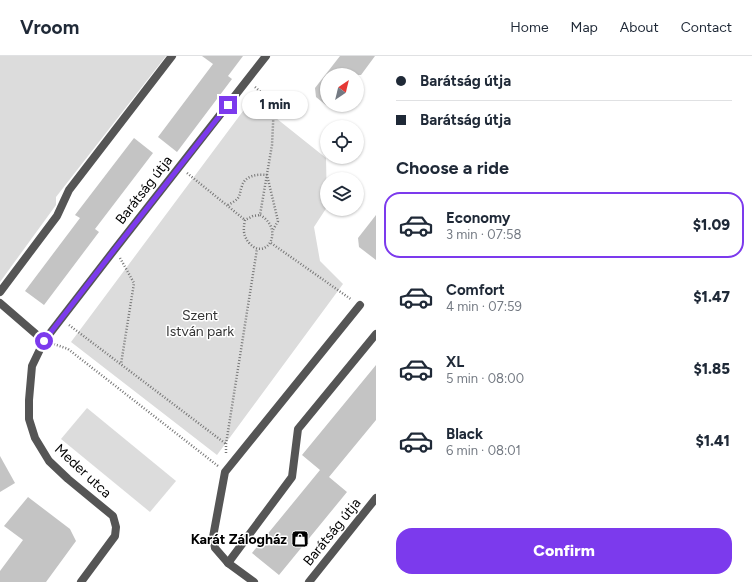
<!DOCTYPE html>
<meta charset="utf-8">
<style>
body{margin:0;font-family:Figtree,sans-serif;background:#f6f6f7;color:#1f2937;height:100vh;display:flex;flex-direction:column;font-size:15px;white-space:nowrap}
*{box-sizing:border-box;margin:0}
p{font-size:13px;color:#747a83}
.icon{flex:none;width:22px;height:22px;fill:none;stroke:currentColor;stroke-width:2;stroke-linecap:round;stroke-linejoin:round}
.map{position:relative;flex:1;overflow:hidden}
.side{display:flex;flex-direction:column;background:#fff;width:376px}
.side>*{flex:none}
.hud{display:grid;align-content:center;height:88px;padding:0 20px;background:#fff}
.needle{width:26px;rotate:35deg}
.tools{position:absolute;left:320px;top:12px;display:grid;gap:8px}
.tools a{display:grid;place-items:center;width:44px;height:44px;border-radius:50%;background:#fff;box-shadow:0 1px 3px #0004;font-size:20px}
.end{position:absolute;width:18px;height:18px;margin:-9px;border:5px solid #7c3aed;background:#fff;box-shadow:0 0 0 2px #fff}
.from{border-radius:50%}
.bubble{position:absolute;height:28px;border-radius:14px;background:#fff;box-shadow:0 1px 3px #0004;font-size:13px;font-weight:800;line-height:28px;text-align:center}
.hud b{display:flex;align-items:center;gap:14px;height:38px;font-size:15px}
.hud b+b{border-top:1px solid #e0e1e3}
.hud i{width:10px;height:10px;background:#1f2937}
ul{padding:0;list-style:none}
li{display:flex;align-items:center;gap:12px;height:66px;margin:0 8px 6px;padding:0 12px;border:2px solid transparent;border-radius:16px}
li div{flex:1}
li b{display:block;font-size:15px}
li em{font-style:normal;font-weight:800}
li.current{border-color:#7c3aed}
li>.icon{width:36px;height:36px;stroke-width:1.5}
h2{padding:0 20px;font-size:18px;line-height:48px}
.button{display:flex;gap:8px;margin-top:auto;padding:8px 20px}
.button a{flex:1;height:46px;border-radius:16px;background:#7c3aed;color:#fff;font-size:16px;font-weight:800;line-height:46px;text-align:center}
header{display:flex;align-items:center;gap:24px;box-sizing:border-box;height:56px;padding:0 20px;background:#fff;border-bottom:1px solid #e0e1e3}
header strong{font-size:19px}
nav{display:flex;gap:22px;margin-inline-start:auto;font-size:14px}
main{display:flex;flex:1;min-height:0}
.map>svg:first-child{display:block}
</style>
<header>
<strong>Vroom</strong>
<nav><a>Home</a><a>Map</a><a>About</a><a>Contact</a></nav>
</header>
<main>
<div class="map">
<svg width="376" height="526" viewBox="0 0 376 526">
<rect width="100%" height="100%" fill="#fff"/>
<g fill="#dcdcdc">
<path d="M 0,0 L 166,0 L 56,141 L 56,149 L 0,226 Z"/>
<path d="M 252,43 L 326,102 L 327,151 L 314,171 L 320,205 L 343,228 L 217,399 L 71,286 Z"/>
<path d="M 87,352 L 176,425 L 150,456 L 61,383 Z"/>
</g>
<g fill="#c4c4c4">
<path d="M 202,0 L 243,0 L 228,20 L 232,23 L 177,96 L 158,81 L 213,8 Z"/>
<path d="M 340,0 L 375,0 L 361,19 L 327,19 L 327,50 L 316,41 L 315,32 Z"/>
<path d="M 134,82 L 153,97 L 95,173 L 99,176 L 44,249 L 25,235 L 80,162 L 75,159 Z"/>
<path d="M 376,159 L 376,204 L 359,191 L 358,182 Z"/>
<path d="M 376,309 L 376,364 L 329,421 L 347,436 L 279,519 L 252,497 L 320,414 L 302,399 Z"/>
<path d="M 0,400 L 15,427 L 0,436 Z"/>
<path d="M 28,441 L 70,473 L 76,485 L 46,526 L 0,526 L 0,515 L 23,484 L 4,470 Z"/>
</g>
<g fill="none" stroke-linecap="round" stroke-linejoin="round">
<g stroke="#777" stroke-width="2.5" stroke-dasharray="1 2" stroke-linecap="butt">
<path d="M 255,31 L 274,48 L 272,89 L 260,159"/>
<path d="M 187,117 L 245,164"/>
<path d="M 228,149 C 231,147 236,145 238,142 C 241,137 240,134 242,130 C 245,119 258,118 267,119 L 278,165 L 273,174"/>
<path d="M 260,159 C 285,173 267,205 250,188 C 243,180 243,174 245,164 L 253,160 Z"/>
<path d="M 271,187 L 352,244"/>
<path d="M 120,202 L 134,227 L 121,308"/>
<path d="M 69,269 L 226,388"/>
<path d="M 54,288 L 68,293 L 218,410"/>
<path d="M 226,397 L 226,388 L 257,193"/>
</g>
<g stroke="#555" stroke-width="8">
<path d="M 0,236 L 57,160 L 69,134 L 172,0"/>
<path d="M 228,507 L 292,421 L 298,373 L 376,278"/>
<path d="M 254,526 L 228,507 L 215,492 L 213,481 L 225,416 L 360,249"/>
</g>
<g stroke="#555" stroke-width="8">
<path d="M 0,247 L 44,285"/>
<path d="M 81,526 L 115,480 L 116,471 L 113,460 L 68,423 L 49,405 L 35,382 L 29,363 L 29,344 L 32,310 L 44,285 L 115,193 L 266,0"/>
<path d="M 309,526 L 376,442"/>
</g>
</g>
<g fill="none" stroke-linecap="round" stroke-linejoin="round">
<path stroke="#7c3aed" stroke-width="5" d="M 44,285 L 115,193 L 228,49"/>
</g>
<defs>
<g id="shop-square" transform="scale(0.9)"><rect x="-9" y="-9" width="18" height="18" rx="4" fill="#000" stroke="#fff"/><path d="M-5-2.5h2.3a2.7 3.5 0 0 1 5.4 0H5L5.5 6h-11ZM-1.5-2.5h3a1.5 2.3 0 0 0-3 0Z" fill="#fff"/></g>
</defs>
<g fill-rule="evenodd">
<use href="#shop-square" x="300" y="483"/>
</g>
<g text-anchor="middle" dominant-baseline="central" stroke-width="3" stroke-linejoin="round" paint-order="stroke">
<g font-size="14" fill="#000" stroke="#fff">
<text transform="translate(144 134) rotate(-52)">Barátság útja</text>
<text transform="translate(83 415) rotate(43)">Meder utca</text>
<text transform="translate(332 476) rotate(-51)">Barátság útja</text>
</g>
<g font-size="14" fill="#333" stroke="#fff">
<text x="200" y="259">Szent<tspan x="200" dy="16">István park</tspan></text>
</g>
<g font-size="14" font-weight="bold" fill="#000" stroke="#fff" text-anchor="end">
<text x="287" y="483">Karát Zálogház</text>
</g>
</g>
</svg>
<div class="tools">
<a><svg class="needle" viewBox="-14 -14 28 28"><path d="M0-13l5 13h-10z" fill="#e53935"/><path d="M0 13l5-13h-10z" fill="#747a83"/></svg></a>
<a><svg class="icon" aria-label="locate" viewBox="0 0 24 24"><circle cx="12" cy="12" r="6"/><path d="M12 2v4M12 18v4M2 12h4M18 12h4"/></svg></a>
<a><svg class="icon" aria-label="layers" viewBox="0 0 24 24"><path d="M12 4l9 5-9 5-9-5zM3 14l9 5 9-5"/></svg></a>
</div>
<i class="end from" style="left:44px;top:285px"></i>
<i class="end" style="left:228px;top:49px"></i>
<div class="bubble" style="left:242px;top:35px;width:66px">1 min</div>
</div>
<section class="side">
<div class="hud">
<b><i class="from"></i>Barátság útja</b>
<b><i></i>Barátság útja</b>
</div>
<h2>Choose a ride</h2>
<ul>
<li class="current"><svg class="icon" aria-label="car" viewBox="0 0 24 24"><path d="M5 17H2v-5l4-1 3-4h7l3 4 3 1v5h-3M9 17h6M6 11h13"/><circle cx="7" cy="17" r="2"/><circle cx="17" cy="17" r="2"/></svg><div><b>Economy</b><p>3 min · 07:58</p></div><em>$1.09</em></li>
<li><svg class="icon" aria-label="car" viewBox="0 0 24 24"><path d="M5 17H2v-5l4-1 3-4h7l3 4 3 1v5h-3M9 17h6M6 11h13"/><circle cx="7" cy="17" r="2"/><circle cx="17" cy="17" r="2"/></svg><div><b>Comfort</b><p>4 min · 07:59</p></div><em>$1.47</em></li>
<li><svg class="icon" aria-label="car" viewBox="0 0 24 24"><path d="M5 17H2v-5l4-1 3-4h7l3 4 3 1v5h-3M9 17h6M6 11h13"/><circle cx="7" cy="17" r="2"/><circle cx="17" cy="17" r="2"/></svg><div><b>XL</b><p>5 min · 08:00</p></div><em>$1.85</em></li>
<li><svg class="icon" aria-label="car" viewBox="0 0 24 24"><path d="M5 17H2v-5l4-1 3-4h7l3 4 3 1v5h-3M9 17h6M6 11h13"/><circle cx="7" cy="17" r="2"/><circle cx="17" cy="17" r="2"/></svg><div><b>Black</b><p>6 min · 08:01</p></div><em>$1.41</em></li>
</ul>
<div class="button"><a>Confirm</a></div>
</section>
</main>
